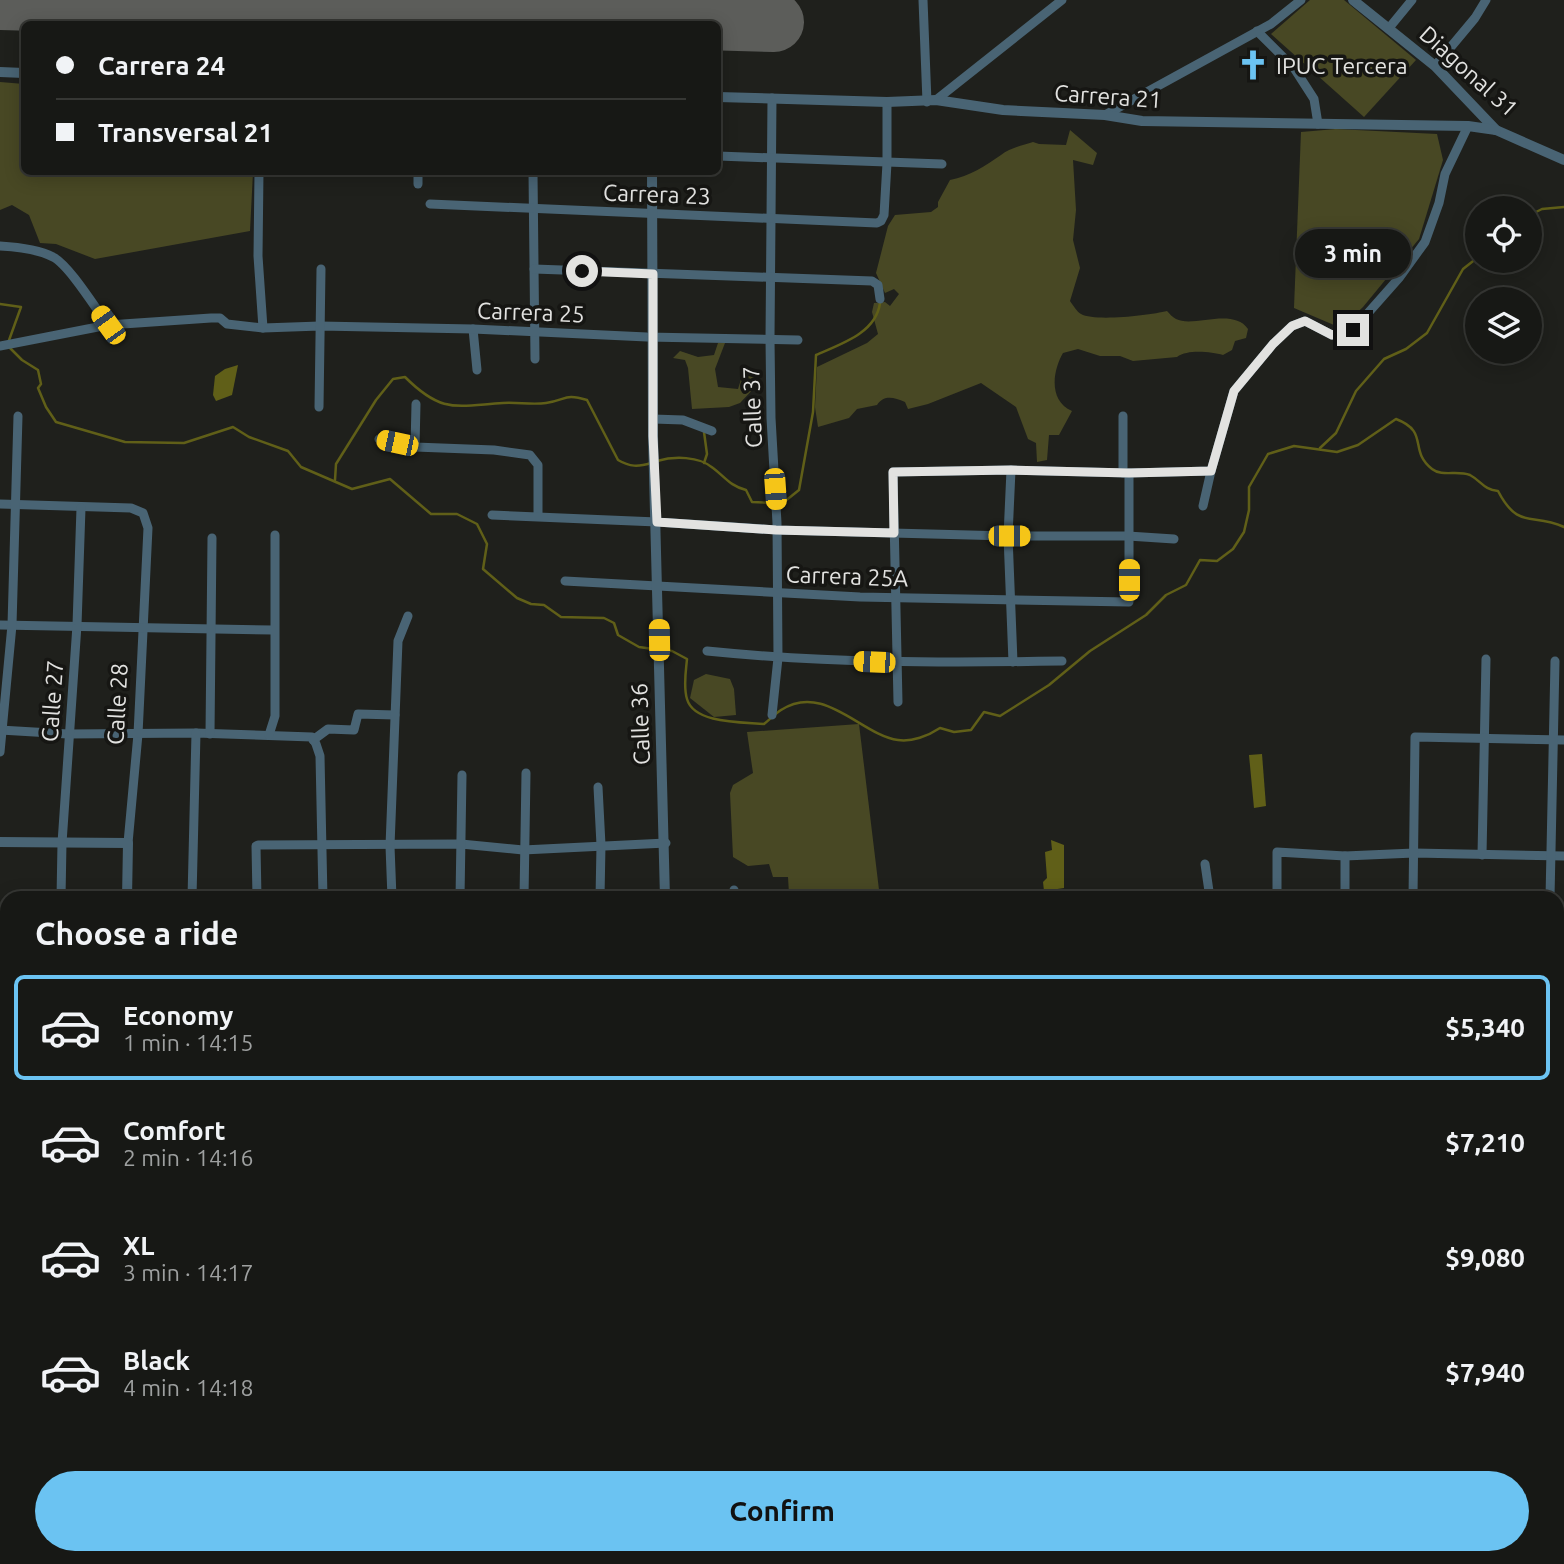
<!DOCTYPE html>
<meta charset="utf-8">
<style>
body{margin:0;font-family:Ubuntu,sans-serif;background:#242522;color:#f1f3f6;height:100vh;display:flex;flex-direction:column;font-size:26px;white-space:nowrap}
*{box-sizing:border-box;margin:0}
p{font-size:23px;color:#9ea0a0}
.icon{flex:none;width:38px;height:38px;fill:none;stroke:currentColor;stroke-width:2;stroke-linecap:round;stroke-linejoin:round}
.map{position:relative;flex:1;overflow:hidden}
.panel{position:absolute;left:0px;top:891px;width:1564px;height:674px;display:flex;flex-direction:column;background:#171815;border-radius:21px 21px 0 0;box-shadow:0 4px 18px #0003,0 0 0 2px #363734}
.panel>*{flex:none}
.banner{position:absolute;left:21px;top:21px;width:700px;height:154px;border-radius:10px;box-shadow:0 4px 18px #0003,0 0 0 2px #363734;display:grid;align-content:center;height:154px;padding:0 35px;background:#171815}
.controls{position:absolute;left:1465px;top:196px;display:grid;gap:14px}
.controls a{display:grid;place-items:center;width:77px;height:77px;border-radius:50%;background:#171815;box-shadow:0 4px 18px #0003,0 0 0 2px #363734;font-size:35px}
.end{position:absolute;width:32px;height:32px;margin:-16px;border:9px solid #e2e2e0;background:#111;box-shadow:0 0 0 4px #111}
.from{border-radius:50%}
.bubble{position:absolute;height:49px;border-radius:24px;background:#171815;box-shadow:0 4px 18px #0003,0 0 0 2px #363734;font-size:23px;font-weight:700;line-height:49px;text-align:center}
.car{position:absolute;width:21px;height:42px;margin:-21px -10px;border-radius:9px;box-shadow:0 0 5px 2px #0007;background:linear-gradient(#f5c518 24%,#345 0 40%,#f5c518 0 76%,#345 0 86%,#f5c518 0)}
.banner b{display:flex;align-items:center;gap:24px;height:66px;font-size:26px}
.banner b+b{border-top:2px solid #363734}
.banner i{width:18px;height:18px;background:#f1f3f6}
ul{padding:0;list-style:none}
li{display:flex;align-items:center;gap:21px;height:105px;margin:0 14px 10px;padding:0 21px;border:4px solid transparent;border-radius:10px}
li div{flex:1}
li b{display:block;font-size:26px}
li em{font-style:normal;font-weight:700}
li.current{border-color:#6bc3f2}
li>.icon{width:63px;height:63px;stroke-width:1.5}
h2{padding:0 35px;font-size:32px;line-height:84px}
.action{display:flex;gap:14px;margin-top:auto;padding:14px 35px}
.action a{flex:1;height:80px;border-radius:42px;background:#6bc3f2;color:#111;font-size:28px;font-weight:700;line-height:80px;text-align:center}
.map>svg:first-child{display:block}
</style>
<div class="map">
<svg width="1564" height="1564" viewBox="0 0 1564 1564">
<rect width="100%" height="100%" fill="#1f201c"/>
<g fill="#484824">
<path d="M 1310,0 L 1344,0 L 1416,60 L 1364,117 L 1271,34 Z"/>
<path d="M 0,82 L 24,84 L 24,172 L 253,172 L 250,231 L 95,259 L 56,244 L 40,243 L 29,215 L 12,205 L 0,210 Z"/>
<path d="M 1336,129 L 1437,134 L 1443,160 L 1419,239 L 1363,307 L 1341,328 L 1294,308 L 1301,132 Z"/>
<path d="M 1070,130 L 1097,153 L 1093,165 L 1073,160 L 1076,210 L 1073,240 L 1080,268 L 1070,301 C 1073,305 1077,312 1081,314 C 1095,322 1151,315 1167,311 C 1170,314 1172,317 1176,319 C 1193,328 1233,307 1248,329 L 1246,338 L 1235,341 L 1232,350 L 1223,355 C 1211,352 1188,349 1177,357 L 1133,361 L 1120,356 L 1100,356 L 1078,349 L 1063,353 C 1052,372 1049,401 1072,411 L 1059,435 L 1049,435 L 1047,460 L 1037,462 L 1036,443 L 1028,439 L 1016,407 L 981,383 L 928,404 L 908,409 L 905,402 C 894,398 885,394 877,405 L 857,409 L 849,418 L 818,427 L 815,407 L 817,367 L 867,343 L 878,334 L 872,312 L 874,303 L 885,302 L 890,306 L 899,294 L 894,289 L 885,293 L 876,273 L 888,226 L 895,215 L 931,212 L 938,207 L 938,202 L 950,180 C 970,176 985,166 1001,155 C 1010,148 1023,145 1033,142 L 1039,144 L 1066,145 Z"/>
<path d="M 718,343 L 725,343 L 715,369 L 718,387 L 738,389 L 743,373 L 751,371 L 757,385 L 740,403 L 729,407 L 692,409 L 688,368 L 685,360 L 673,358 L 680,351 L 698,357 L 714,355 Z"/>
<path d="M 706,674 L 730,679 L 734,689 L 736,715 L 714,717 L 690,698 L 694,680 Z"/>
<path d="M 859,724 L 880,898 L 795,898 L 794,895 L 789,894 L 788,877 L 773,877 L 769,864 L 748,866 L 733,857 L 730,793 L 733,785 L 753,773 L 747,732 Z"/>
</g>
<g fill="#605f18">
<path d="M 238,365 L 232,395 L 216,401 L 213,395 L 215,376 L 225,369 Z"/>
<path d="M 1262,754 L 1266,806 L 1254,808 L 1249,755 Z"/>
<path d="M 1051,840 L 1064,845 L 1064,888 L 1044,891 L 1043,882 L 1047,878 L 1045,852 L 1052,850 Z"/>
</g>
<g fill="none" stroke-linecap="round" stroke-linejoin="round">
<g stroke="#605f18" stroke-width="2.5">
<path d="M 1530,215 L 1542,209 L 1564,207"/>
<path d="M 0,304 L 21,307 L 8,343"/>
<path d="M 10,348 L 22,360 L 38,370 L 41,384 L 38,388 L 46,407 L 56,422 L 125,442 L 184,443 L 233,427 L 249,437 L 288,451 L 301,467 L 352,489 L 390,479 L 431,514 L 457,514 L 477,524 L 487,544 L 483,569 L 517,598 L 531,604 L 544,605 L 561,617 L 604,618 L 614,623 L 618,635 L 639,647 L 653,649"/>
<path d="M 704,432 L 707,454 L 704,463"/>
<path d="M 1320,448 L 1336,433 L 1356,391 L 1384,359 L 1406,349 L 1427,333 L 1463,269 L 1477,258"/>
<path d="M 657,461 C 674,456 699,456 713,468 C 725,477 730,486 746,490 L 752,502 L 773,503"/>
<path d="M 335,480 L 336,464 L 376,400 L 393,379 L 405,377 C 442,414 456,406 503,403 C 517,402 532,405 546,403 C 567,400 564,393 587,400 L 618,460 C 630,467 638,467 651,463"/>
<path d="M 779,503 L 784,502 L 799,490 L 813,412 L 816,355 C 841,344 876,333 880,303"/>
<path d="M 664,650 L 672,651 L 687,659 C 686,671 683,686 687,699 C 694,724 743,722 764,724 C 769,720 775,714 781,710 C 824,682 861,735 898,740 C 912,742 928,736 940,728 L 954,732 L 971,730 L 984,712 L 1000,716 L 1049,685 L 1090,651 L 1146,615 L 1166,595 L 1186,585 L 1200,560 L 1217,561 L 1233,549 L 1244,532 L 1249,510 L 1249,487 L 1268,454 L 1294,446 L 1337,452 L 1358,445 L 1396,419 C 1430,432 1408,450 1432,469 C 1442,477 1457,470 1470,475 C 1481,481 1484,490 1498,491 C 1519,531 1532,512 1564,527"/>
</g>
<path stroke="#5c5d5a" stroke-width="60" d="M 1,0 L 774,22"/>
<g stroke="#496474" stroke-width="9">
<path d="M 923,0 L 927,102"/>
<path d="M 1389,28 L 1412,0"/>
<path d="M 1257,31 L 1294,68 L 1314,99 L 1318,124"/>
<path d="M 1435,66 L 1475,18 L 1486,0"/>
<path d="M 772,98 L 770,339 L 771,418 L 777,523 L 778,658 L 772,715"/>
<path d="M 936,100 L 1062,0"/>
<path d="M 1105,115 L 1271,24 L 1301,0"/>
<path d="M 718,156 L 942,164"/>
<path d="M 259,172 L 258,256 L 263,328"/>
<path d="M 418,172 L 418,184"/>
<path d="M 533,172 L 535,359"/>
<path d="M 430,204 L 877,223 L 881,221 L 884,215 L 887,163 L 887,102"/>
<path d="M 0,246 C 17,247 38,249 53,257 C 69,265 96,309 108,325"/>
<path d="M 534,269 L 872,281 L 878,285 L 880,299"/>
<path d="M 473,329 L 477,370"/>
<path d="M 0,346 L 108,325 L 211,318 L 220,318 L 227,324 L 263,328 L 320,326 L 473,329 L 647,337 L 798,340"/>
<path d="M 319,407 L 321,269"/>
<path d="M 1123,416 L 1123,473"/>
<path d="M 653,419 L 683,420 L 712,431"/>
<path d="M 379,439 L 415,447 L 494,450 L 530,455 L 538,465 L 538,516"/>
<path d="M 415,447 L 416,404"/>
<path d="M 1011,470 L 1008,536 L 1013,662"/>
<path d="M 0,504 L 131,508 L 143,513 L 148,528 L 138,734 L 128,843"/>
<path d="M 1203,506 L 1211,471 L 1234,391 L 1273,344 L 1292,326 L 1305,321 L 1332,335 L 1353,330 L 1399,278 L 1425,242 L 1439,203 L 1445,174 L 1468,126"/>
<path d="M 492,515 L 657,522 L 777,530 L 1008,536 L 1128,536 L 1174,539"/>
<path d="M 565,581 L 860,597 L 1129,602 L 1129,473"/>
<path d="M 0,625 L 273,630"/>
<path d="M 707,651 C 825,663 943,663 1062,661"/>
<path d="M 898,702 L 893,472 L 1011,470 L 1129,473 L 1211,471"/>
<path d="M 0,730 L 68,734 L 196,733 L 312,737 L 316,744 L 320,756 L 323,898"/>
<path d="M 210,734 L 212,538"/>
<path d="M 269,735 L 275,716 L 275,535"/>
<path d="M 313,740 L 328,729 L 354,730 L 358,714 L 395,715"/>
<path d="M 0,752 L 12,625 L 18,416"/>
<path d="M 598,787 L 601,845 L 600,898"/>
<path d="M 1482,855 L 1486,659"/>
<path d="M 1205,864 L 1210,898"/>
<path d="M 61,898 L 62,843 L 77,625 L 81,508"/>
<path d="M 192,898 L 196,733"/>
<path d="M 257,898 L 256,846 L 258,845 L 461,844 L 523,850 L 666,843"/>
<path d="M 392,898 L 390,846 L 398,641 L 408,616"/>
<path d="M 460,898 L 462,775"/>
<path d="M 524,898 L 526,773"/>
<path d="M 734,898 L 734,890"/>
<path d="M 1277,898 L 1277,852 L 1345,856 L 1414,853 L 1564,856"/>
<path d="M 1345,898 L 1345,856"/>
<path d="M 1413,898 L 1415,737 L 1564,740"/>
<path d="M 1550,898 L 1555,661"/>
<path d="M 0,1077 L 7,1077"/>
<path d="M 1558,1092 L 1564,1092"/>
<path d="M 0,1194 L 7,1194"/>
<path d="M 1558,1210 L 1564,1210"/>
<path d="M 0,1316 L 7,1316"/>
<path d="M 1558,1358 L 1564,1358"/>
<path d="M 0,1446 L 7,1446"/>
<path d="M 1558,1459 L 1564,1459"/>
<path d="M 604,1558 L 604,1564"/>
<path d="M 1003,1558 L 1004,1564"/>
<path d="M 1139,1558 L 1140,1564"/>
<path d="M 1205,1558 L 1206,1564"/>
<path d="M 1280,1558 L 1280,1564"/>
<path d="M 1410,1558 L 1410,1564"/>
<path d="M 1480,1558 L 1480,1564"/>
<path d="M 1548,1558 L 1548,1564"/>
<path d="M 330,1563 L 445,1564"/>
<path d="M 48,1564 L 48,1558"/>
<path d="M 115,1564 L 115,1558"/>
<path d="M 184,1564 L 184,1558"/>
<path d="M 252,1564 L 252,1558"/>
<path d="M 467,1564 L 467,1558"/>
<path d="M 671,1564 L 671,1558"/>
</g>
<g stroke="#496474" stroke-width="10">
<path d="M 1353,0 L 1435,66 L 1496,130 L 1564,160"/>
<path d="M 0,72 L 24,73"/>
<path d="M 718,97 L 887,102 L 936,100 L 1003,110 L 1105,115 L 1142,121 L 1468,126 L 1496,130"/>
<path d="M 652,172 L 653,436 L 665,898"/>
<path d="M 0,842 L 128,843 L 127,898"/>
<path d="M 0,961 L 7,961"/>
<path d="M 1558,976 L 1564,977"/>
</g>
</g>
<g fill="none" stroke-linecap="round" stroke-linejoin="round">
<path stroke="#e2e2e0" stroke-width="9" d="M 582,271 L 653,274 L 653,436 L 657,522 L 776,530 L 894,533 L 893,472 L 1011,470 L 1129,473 L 1211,471 L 1234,391 L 1273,344 L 1292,326 L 1305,321 L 1332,335 L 1353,330"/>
</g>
<defs>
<g id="church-bare" transform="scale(2.415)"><path d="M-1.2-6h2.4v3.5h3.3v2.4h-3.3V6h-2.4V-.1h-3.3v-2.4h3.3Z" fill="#6bc3f2" stroke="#161613" stroke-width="2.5" paint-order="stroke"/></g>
</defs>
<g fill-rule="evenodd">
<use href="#church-bare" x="1253" y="65"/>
</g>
<g text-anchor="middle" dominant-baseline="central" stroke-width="7" stroke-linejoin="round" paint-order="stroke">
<g font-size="23" fill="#e2e2e0" stroke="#161613" text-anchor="start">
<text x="1276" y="65">IPUC Tercera</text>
</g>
<g font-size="23" fill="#e2e2e0" stroke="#161613">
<text transform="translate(1469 71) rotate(42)">Diagonal 31</text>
<text transform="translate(1108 96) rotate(4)">Carrera 21</text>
<text transform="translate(657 194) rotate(2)">Carrera 23</text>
<text transform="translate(531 312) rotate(2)">Carrera 25</text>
<text transform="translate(752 407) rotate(-92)">Calle 37</text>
<text transform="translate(847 576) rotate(2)">Carrera 25A</text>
<text transform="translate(52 701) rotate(-86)">Calle 27</text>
<text transform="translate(117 704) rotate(-87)">Calle 28</text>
<text transform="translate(640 724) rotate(-92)">Calle 36</text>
</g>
</g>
</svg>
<div class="controls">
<a><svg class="icon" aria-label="locate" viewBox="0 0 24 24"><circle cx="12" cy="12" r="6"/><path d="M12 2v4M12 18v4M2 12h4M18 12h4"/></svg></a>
<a><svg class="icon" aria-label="layers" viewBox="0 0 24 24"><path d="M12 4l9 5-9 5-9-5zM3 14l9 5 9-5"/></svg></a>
</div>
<i class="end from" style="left:582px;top:271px"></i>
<i class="end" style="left:1353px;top:330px"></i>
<div class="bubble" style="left:1295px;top:229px;width:116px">3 min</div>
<i class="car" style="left:108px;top:325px;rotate:324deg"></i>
<i class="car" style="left:397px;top:443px;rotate:282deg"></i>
<i class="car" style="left:775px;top:489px;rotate:176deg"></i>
<i class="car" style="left:1009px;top:536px;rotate:90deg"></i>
<i class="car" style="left:1129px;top:580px;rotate:0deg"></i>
<i class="car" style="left:659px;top:640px;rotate:359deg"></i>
<i class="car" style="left:874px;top:662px;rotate:272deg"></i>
<div class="banner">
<b><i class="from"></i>Carrera 24</b>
<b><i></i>Transversal 21</b>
</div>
<section class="panel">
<h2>Choose a ride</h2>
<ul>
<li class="current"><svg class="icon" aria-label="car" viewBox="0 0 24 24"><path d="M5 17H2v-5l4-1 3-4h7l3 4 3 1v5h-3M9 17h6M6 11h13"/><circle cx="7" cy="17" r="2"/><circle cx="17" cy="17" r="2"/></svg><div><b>Economy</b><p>1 min · 14:15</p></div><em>$5,340</em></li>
<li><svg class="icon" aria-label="car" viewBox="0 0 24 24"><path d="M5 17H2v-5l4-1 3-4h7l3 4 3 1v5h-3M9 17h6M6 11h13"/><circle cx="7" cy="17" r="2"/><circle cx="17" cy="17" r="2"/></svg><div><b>Comfort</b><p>2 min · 14:16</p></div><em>$7,210</em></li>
<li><svg class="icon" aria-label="car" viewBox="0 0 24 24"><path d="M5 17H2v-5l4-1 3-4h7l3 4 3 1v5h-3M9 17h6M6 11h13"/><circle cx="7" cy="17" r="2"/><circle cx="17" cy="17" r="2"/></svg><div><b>XL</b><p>3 min · 14:17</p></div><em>$9,080</em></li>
<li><svg class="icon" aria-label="car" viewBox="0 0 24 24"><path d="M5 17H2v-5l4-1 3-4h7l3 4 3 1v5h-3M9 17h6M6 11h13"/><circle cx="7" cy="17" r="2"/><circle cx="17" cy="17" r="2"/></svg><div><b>Black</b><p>4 min · 14:18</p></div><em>$7,940</em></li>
</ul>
<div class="action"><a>Confirm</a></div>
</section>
</div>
